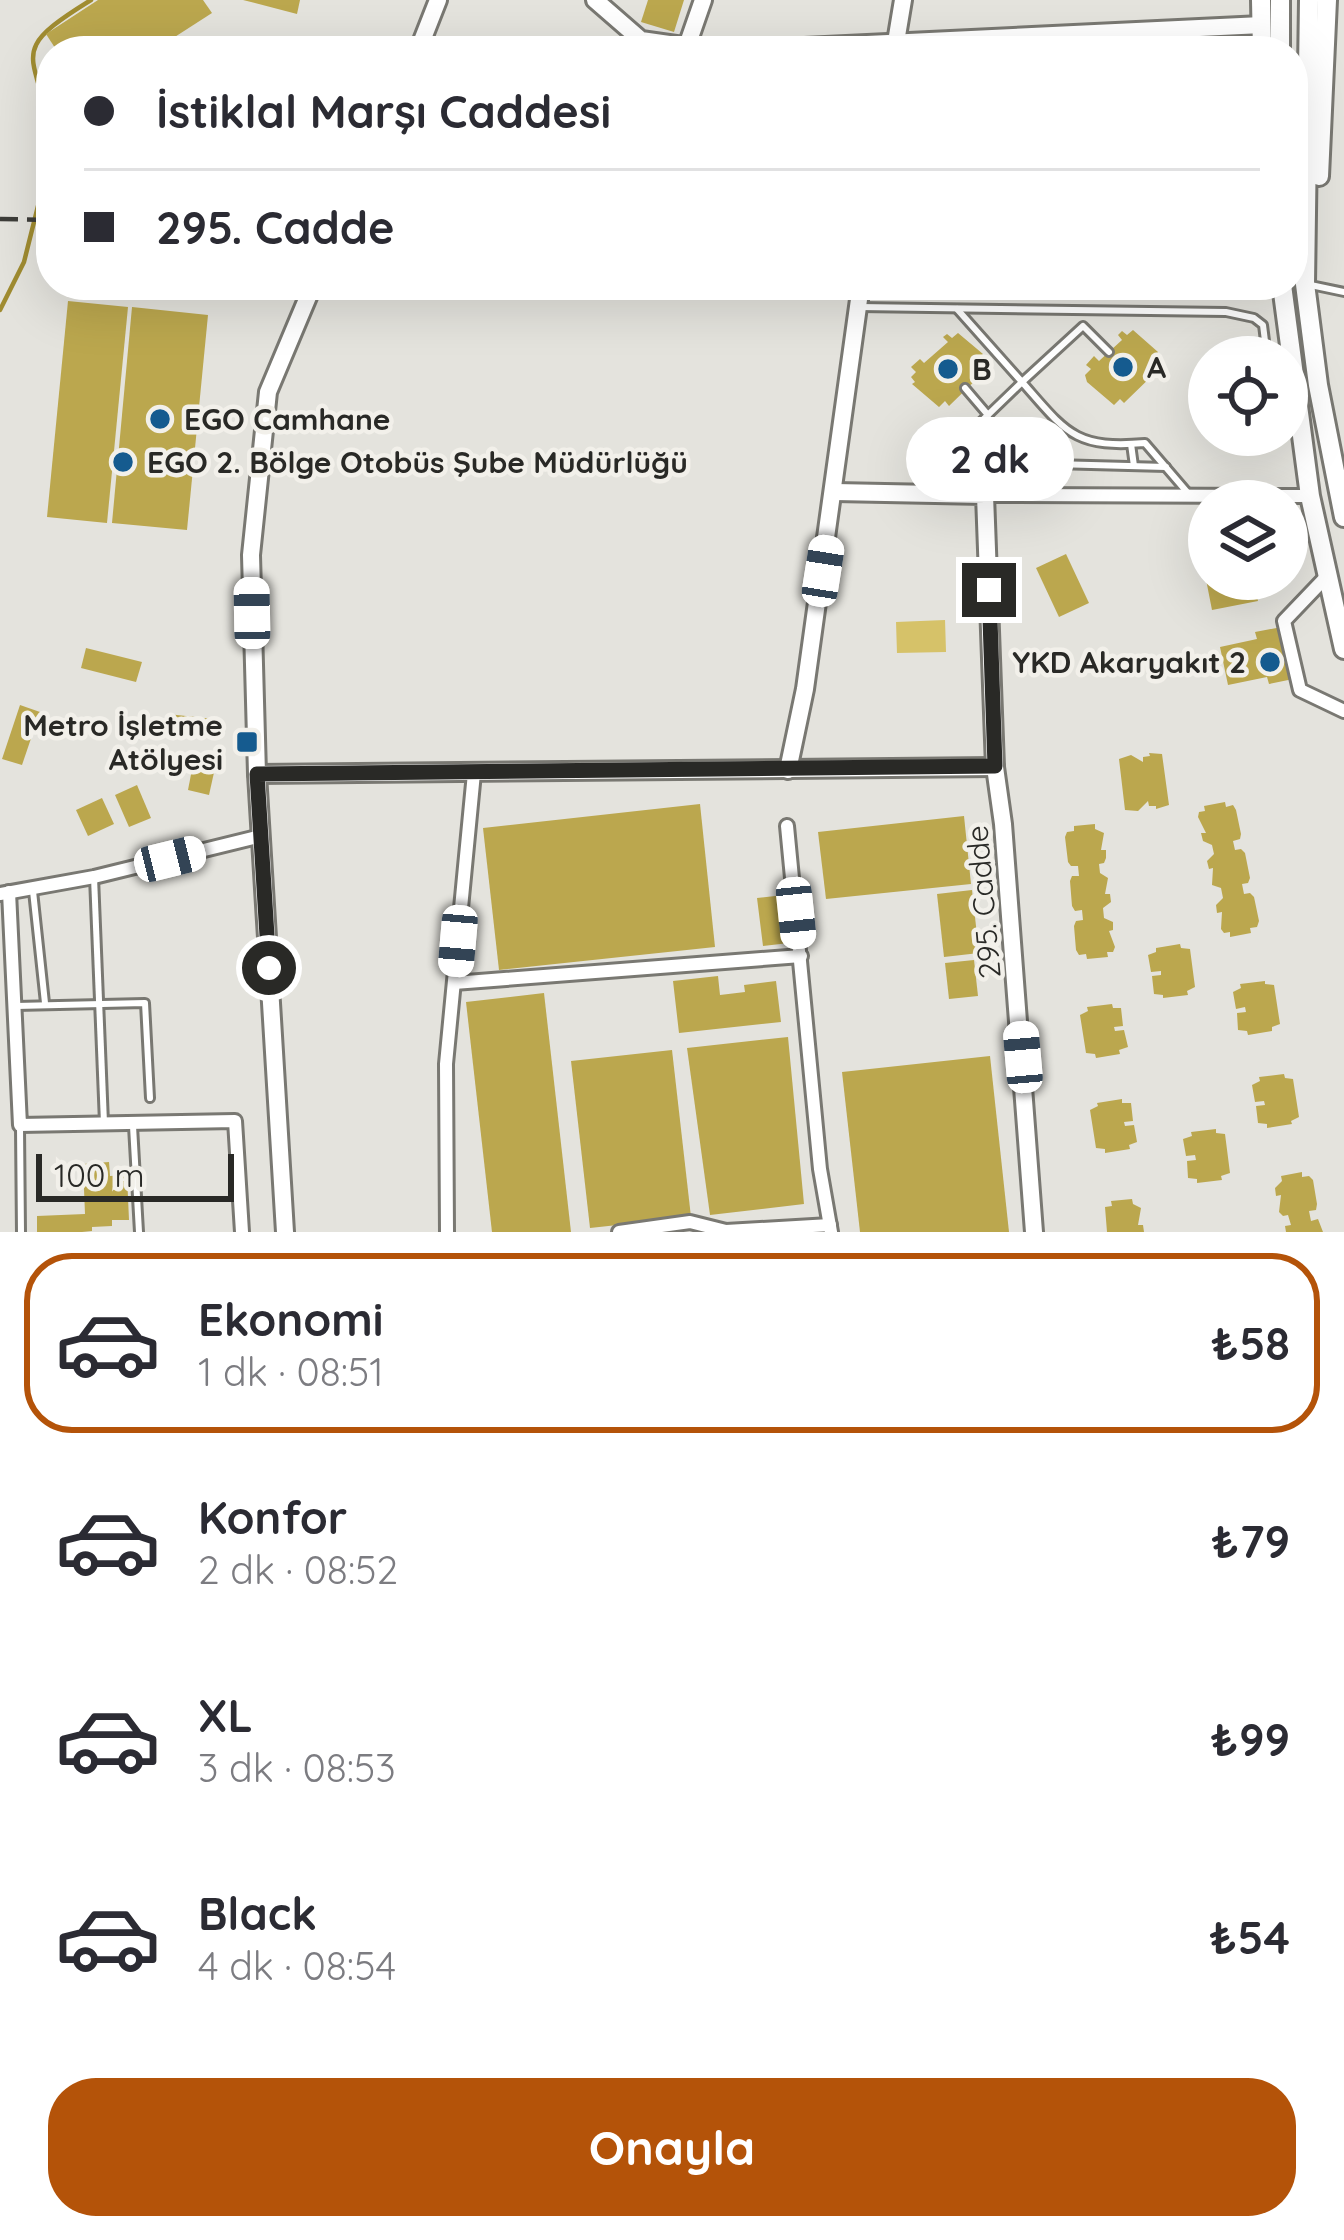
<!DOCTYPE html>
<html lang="tr">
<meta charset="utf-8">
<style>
body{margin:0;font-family:Quicksand,sans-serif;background:#f7f7f7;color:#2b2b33;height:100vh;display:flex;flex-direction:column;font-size:45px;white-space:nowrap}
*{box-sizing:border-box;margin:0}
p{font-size:39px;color:#7c7c81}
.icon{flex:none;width:66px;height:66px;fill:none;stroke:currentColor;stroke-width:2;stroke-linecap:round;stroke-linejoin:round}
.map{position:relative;height:1232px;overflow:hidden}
.side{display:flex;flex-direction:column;background:#fff;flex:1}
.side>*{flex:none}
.banner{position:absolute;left:36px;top:36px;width:1272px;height:264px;border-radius:48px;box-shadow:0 12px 48px #0002;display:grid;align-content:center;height:264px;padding:0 48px;background:#fff}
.fabs{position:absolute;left:1188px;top:336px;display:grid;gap:24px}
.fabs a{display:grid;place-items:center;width:120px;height:120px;border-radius:50%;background:#fff;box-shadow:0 12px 48px #0002;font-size:60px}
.scale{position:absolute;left:36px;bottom:30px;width:198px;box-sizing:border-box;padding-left:12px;border:6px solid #292926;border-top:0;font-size:33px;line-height:42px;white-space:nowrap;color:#292926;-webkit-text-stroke:9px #f2f0ea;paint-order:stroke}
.end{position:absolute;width:54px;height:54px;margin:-27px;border:15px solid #292926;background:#fff;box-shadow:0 0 0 6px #fff}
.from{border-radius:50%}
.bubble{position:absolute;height:84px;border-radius:42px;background:#fff;box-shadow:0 12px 48px #0002;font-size:39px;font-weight:700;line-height:84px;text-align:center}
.car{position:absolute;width:36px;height:72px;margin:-36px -18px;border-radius:15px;box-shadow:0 0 9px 3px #0007;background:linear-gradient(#fff 24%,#345 0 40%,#fff 0 76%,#345 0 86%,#fff 0)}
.banner b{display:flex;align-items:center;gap:42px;height:114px;font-size:45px}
.banner b+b{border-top:3px solid #e1e1e2}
.banner i{width:30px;height:30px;background:#2b2b33}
ul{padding:21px 0 0;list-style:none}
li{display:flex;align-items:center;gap:36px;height:180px;margin:0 24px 18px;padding:0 24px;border:6px solid transparent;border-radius:48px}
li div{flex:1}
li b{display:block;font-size:45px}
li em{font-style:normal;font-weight:700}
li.selected{border-color:#b45309}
li>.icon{width:108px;height:108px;stroke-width:1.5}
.cta{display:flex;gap:24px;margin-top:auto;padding:24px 48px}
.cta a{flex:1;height:138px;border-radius:48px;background:#b45309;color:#fff;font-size:48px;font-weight:700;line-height:138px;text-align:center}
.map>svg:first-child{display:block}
</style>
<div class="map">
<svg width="1344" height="1232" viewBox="0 0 1344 1232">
<rect width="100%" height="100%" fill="#e4e3dd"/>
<path fill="#d6c269" d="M 945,620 L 946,652 L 897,653 L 896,622 Z"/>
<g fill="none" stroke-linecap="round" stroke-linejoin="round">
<g stroke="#a08c31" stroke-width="4.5">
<path d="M 51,134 C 36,51 5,53 91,0"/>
<path d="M 0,310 L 24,262 L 51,154"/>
</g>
</g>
<g fill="#bba74e">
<path d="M 98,0 L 203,0 L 212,13 L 153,51 L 57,51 L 46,34 Z"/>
<path d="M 243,0 L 300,0 L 297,14 Z"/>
<path d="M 648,0 L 684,0 L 674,32 L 641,22 Z"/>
<path d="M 68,301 L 128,307 L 107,523 L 47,517 Z"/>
<path d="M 132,307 L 208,315 L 187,530 L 112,523 Z"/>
<path d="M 1133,330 L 1158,352 L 1155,355 L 1160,359 L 1154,365 L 1159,369 L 1124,403 L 1120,399 L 1114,405 L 1087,382 L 1085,375 L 1091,369 L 1086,365 L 1094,356 L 1099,361 L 1122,340 L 1118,335 L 1122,331 L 1127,335 Z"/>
<path d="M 958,333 L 983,354 L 980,357 L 985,361 L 979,367 L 984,372 L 949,406 L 945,401 L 939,407 L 912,384 L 915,382 L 911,377 L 916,372 L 911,367 L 920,359 L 924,363 L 948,342 L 943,337 L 947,334 L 952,338 Z"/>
<path d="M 1209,547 L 1209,579 L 1253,579 L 1258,601 L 1212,610 L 1200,549 Z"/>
<path d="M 1066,554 L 1089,603 L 1059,617 L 1036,568 Z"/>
<path d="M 1287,626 L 1298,678 L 1269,684 L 1267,677 L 1228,685 L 1220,647 L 1257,639 L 1255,632 Z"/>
<path d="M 86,648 L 142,662 L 136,682 L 81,668 Z"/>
<path d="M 20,705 L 40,712 L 22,765 L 2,759 Z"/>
<path d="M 168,714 L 213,719 L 212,733 L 166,728 Z"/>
<path d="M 1149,753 L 1162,754 L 1169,805 L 1156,809 L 1156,806 L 1149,806 L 1148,801 L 1138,811 L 1125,810 L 1119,759 L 1131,755 L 1143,762 L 1143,757 L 1150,756 Z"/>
<path d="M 193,764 L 215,768 L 209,795 L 188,790 Z"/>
<path d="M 137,785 L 151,818 L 129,827 L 115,795 Z"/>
<path d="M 102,798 L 114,824 L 88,836 L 76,810 Z"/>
<path d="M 1225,802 L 1226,807 L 1233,805 L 1236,810 L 1241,834 L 1240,839 L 1233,841 L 1235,850 L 1241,849 L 1245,853 L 1250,878 L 1248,883 L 1242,884 L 1244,894 L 1250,893 L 1254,897 L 1259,921 L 1257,927 L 1250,928 L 1251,933 L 1230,937 L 1230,932 L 1224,933 L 1221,929 L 1222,912 L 1217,913 L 1216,905 L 1223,898 L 1221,888 L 1212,885 L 1213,868 L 1209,869 L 1207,861 L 1214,854 L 1212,845 L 1203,841 L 1201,833 L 1206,833 L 1198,817 L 1199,812 L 1205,811 L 1204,806 Z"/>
<path d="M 700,804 L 715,947 L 499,970 L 483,828 Z"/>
<path d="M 964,816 L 971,884 L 826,899 L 818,832 Z"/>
<path d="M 1095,824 L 1095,829 L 1104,833 L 1101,850 L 1106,850 L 1106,858 L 1104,863 L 1099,864 L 1100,873 L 1108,878 L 1105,894 L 1110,894 L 1111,902 L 1103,908 L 1104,918 L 1113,922 L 1113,930 L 1109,931 L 1115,947 L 1113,952 L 1107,952 L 1108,957 L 1087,959 L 1086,954 L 1079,955 L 1076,950 L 1074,926 L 1076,921 L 1083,920 L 1082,910 L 1075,911 L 1072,906 L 1070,881 L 1072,876 L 1079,876 L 1078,866 L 1071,866 L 1068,862 L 1065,837 L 1067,832 L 1074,831 L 1074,826 Z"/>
<path d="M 972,890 L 979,953 L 944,957 L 937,894 Z"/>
<path d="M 784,895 L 789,943 L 763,946 L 757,898 Z"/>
<path d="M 1180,944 L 1181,948 L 1190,949 L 1195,987 L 1187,991 L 1188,995 L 1163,998 L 1163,995 L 1154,994 L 1152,976 L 1161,975 L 1161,971 L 1151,972 L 1148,955 L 1156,952 L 1156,948 Z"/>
<path d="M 974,960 L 978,996 L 949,999 L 945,963 Z"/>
<path d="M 718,976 L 720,995 L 745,992 L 744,985 L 776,981 L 781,1022 L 679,1033 L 673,981 Z"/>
<path d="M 1265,981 L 1265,984 L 1274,985 L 1280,1024 L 1272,1027 L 1272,1031 L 1248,1035 L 1247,1031 L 1238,1030 L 1237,1013 L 1246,1012 L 1245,1007 L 1236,1009 L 1233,992 L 1241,988 L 1240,984 Z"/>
<path d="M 544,993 L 571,1232 L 492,1232 L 466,1002 Z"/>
<path d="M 1112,1004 L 1113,1008 L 1121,1008 L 1123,1026 L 1114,1027 L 1115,1031 L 1124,1030 L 1128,1047 L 1119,1050 L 1120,1054 L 1096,1058 L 1095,1054 L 1086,1053 L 1080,1015 L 1088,1011 L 1087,1007 Z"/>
<path d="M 788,1037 L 804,1204 L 710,1215 L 687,1048 Z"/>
<path d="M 672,1050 L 691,1217 L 590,1228 L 571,1061 Z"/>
<path d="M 990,1056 L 1009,1232 L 860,1232 L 842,1072 Z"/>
<path d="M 1284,1074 L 1285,1078 L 1293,1079 L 1299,1117 L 1291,1121 L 1292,1124 L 1267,1128 L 1267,1124 L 1258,1123 L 1256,1106 L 1265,1105 L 1264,1101 L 1255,1102 L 1252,1085 L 1260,1081 L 1259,1077 Z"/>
<path d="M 1122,1099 L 1122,1103 L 1131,1103 L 1133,1121 L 1124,1122 L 1125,1126 L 1134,1125 L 1137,1142 L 1129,1145 L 1130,1149 L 1105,1153 L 1105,1149 L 1096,1148 L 1090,1110 L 1098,1106 L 1097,1103 Z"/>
<path d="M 1216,1129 L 1216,1133 L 1225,1134 L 1230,1173 L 1221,1176 L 1222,1180 L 1197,1183 L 1197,1179 L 1188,1178 L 1187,1161 L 1196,1160 L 1195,1155 L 1186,1156 L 1183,1139 L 1192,1136 L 1191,1132 Z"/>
<path d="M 109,1162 L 110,1176 L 127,1175 L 129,1220 L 112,1220 L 112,1226 L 92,1227 L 92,1231 L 82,1232 L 37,1232 L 37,1216 L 85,1214 L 83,1164 Z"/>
<path d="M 1302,1172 L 1302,1177 L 1309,1176 L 1313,1180 L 1317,1204 L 1316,1210 L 1309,1211 L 1311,1221 L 1318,1219 L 1323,1232 L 1286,1232 L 1285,1226 L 1291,1225 L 1288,1215 L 1283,1216 L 1279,1212 L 1281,1195 L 1276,1196 L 1275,1188 L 1282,1181 L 1281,1176 Z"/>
<path d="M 1132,1199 L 1133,1204 L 1141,1208 L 1138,1225 L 1143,1225 L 1144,1232 L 1107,1232 L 1105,1207 L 1112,1206 L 1111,1201 Z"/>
</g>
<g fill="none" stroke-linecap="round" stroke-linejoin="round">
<g stroke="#797872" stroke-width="12">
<g id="lane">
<path d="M 1306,284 L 1344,292"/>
<path d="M 859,307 L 1226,312 L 1254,318 L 1263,325 L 1267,357"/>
<path d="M 957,309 L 1022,382 L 961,441"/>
<path d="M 1109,352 L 1083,326 L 1022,382 C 1066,432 1074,449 1145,443 L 1187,492"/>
<path d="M 965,388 L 988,415"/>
<path d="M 1131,444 L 1134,466"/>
<path d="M 1016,463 L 1166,467"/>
<path d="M 94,877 L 104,1123"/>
<path d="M 33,891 L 45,1003"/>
<path d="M 16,1006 L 145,1003 L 150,1098"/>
<path d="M 133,1126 L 139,1232"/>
<path d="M 20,1128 L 21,1232"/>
</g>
</g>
<g stroke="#797872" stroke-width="18">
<g id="street">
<path d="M 985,495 L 1310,496"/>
<path d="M 1327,576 L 1284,621 L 1300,690 L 1344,711"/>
<path d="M 787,826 L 820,1169 L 831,1232"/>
<path d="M 9,892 L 20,1125 L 235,1121 L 242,1232"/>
<path d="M 0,894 L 94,877 L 261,836"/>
<path d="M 454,983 L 801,956"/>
<path d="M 447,1232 L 446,1064 L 474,773"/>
<path d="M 619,1232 L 690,1222 L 726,1231 L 830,1225"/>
</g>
</g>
<g stroke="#797872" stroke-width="22">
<g id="secondary">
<path d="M 595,0 L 641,40 L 718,51 L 1262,25"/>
<path d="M 896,42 L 903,0"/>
<path d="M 687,46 L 703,0"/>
<path d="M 418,51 L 438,0"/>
<path d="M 610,285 L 773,285"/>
<path d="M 835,492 L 985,495 L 995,767 L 1003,824 L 1034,1232"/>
<path d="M 788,770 L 805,689 L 861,285"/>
<path d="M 257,774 L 995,767"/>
<path d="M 285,1232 L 257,774 L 251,555 L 268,392 L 313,285"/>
</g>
</g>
<g stroke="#797872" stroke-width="24">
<g id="primary">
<path d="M 1261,0 L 1262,51"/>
<path d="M 1309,0 L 1305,284 L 1318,385 L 1344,517"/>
<path d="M 1280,51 L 1280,0"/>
<path d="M 1319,176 L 1327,0"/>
<path d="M 1282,285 L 1310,496 L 1344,649"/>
</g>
</g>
<use href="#lane" stroke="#fff" stroke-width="6"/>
<use href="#street" stroke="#fff" stroke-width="12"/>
<use href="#secondary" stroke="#fff" stroke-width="16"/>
<use href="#primary" stroke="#fff" stroke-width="18"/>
<path stroke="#3d3d39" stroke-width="4.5" stroke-dasharray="18 9" stroke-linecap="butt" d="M 0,219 L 51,220"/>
</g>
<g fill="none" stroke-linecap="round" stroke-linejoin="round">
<path stroke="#292926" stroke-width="15" d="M 269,968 L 257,774 L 995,766 L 989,590"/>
</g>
<g fill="#155b8f" stroke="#f2f0ea" stroke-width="4.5">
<circle cx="1123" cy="367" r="12"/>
<circle cx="948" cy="369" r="12"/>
<circle cx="160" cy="419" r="12"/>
<circle cx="123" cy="462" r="12"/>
<circle cx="1270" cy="662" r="12"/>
<rect x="235" y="730" width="24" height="24" rx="6"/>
</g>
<g text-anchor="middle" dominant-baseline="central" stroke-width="9" stroke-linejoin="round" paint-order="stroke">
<g font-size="30" font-weight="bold" fill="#292926" stroke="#f2f0ea" text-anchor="start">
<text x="1147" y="367">A</text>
<text x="972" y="369">B</text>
<text x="184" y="419">EGO Camhane</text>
<text x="147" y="462">EGO 2. Bölge Otobüs Şube Müdürlüğü</text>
<text x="1246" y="662" text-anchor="end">YKD Akaryakıt 2</text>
<text x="223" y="725" text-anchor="end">Metro İşletme<tspan x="223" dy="34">Atölyesi</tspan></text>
</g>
<g font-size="30" fill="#292926" stroke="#f2f0ea">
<text transform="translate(983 902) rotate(-95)">295. Cadde</text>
</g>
</g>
</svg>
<div class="fabs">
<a><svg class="icon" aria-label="locate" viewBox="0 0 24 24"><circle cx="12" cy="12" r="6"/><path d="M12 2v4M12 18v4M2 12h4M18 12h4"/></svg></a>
<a><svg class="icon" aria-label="layers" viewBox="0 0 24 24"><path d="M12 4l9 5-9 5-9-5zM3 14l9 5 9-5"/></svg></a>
</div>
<div class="scale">100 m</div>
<i class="end from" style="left:269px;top:968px"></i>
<i class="end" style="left:989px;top:590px"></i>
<div class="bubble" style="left:906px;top:417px;width:168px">2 dk</div>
<i class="car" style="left:823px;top:571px;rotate:9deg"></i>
<i class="car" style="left:252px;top:613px;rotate:359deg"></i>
<i class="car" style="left:170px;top:859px;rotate:76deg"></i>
<i class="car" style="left:796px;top:913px;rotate:174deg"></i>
<i class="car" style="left:458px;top:941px;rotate:185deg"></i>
<i class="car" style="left:1023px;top:1057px;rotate:355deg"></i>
<div class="banner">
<b><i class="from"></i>İstiklal Marşı Caddesi</b>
<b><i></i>295. Cadde</b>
</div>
</div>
<section class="side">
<ul>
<li class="selected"><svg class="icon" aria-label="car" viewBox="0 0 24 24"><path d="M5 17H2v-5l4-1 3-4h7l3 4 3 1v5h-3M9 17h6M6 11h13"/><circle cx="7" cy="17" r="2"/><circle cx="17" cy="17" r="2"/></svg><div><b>Ekonomi</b><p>1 dk · 08:51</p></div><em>₺58</em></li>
<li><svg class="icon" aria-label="car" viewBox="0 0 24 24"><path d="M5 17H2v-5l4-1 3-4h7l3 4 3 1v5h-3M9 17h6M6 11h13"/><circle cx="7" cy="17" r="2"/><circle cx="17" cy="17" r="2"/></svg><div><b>Konfor</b><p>2 dk · 08:52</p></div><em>₺79</em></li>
<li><svg class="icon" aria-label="car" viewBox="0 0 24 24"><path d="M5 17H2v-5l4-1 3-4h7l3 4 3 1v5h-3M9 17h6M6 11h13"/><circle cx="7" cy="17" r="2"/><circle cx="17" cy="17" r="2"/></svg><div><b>XL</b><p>3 dk · 08:53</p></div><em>₺99</em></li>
<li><svg class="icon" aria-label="car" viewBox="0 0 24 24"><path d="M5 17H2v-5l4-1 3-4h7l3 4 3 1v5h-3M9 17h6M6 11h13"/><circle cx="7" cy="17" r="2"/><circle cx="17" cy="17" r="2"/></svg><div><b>Black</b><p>4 dk · 08:54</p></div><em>₺54</em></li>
</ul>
<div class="cta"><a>Onayla</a></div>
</section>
